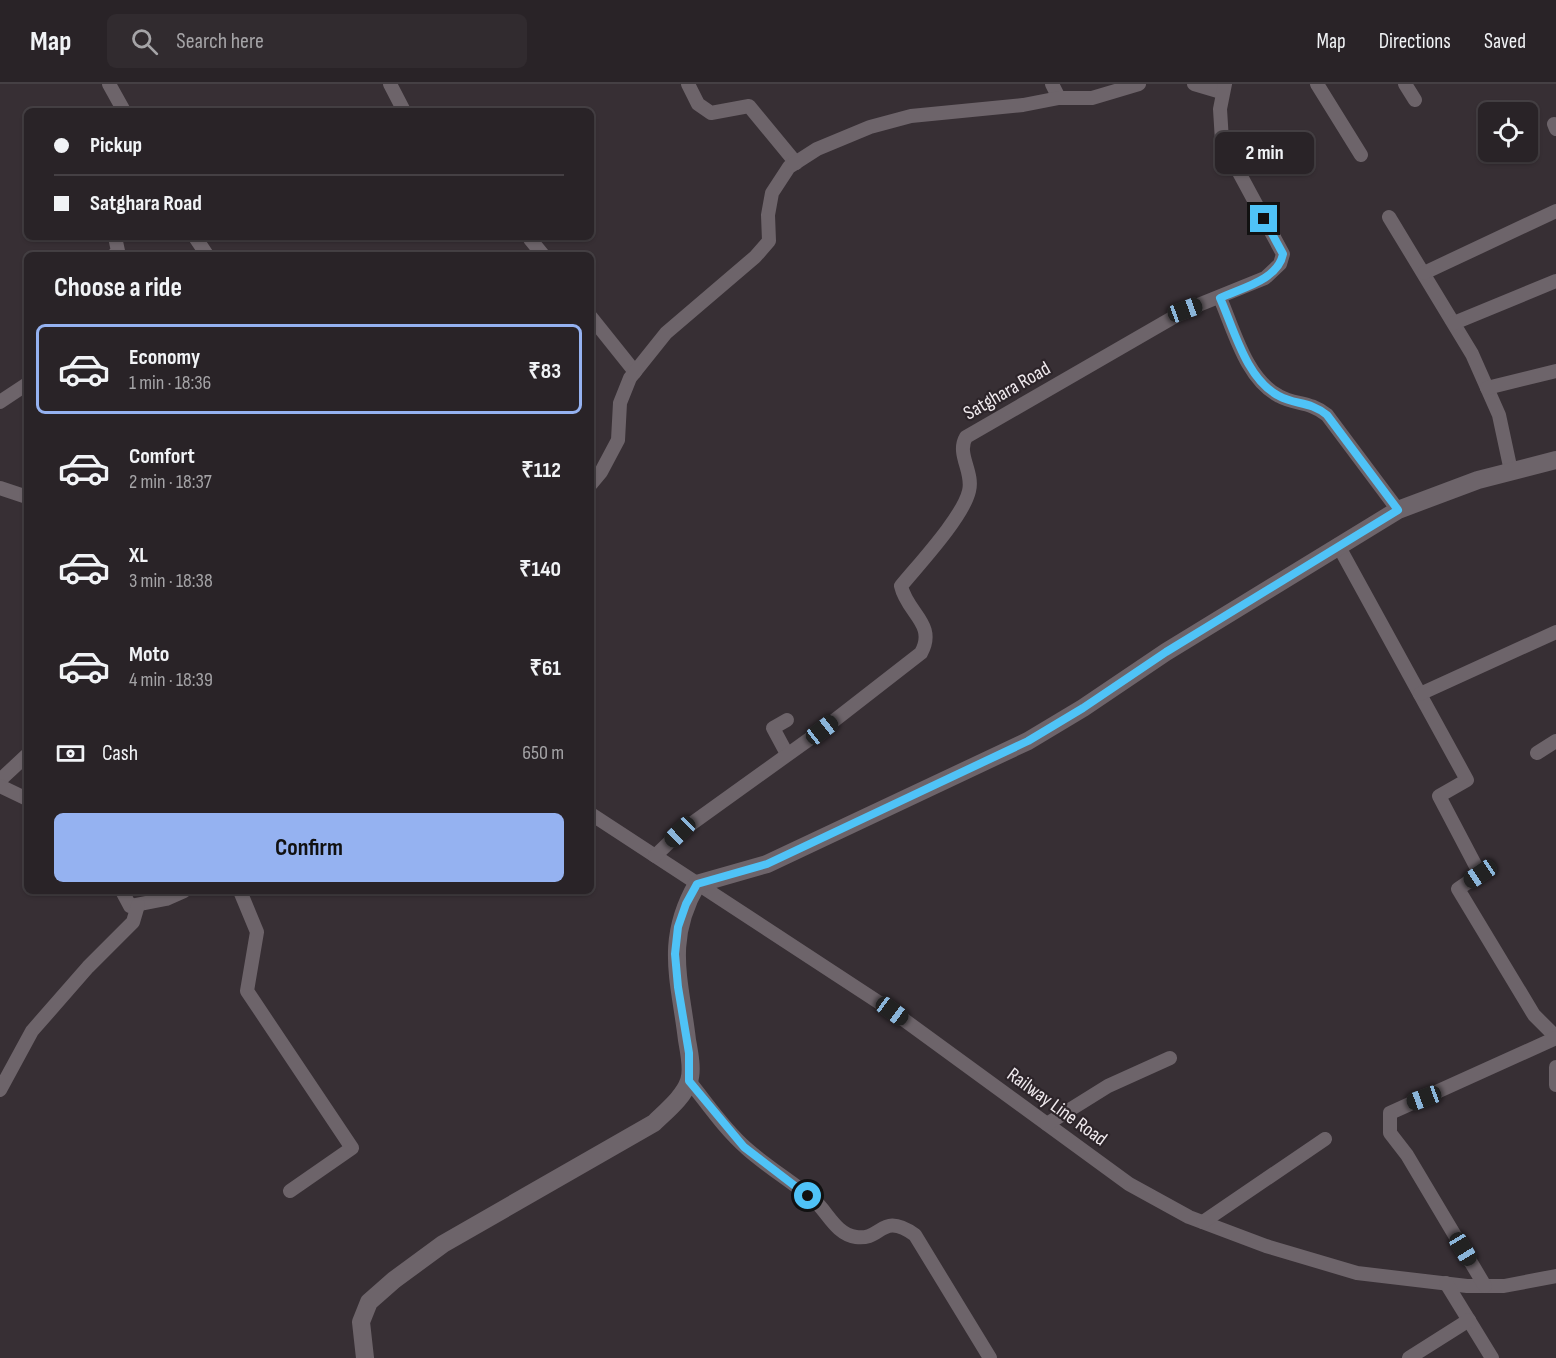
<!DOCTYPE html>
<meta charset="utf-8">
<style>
body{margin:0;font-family:"Sofia Sans Condensed",sans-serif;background:#312b2f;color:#f1f3f6;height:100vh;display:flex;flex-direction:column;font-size:22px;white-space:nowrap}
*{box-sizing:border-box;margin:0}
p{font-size:20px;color:#a5a4a7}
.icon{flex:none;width:33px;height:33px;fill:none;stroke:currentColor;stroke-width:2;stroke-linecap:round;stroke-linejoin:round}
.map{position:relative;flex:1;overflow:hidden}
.side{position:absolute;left:24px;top:168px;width:570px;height:642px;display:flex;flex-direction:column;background:#292327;border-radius:9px;box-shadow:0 2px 4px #0004,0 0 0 2px #454044}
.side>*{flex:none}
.hud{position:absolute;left:24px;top:24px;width:570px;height:132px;border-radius:9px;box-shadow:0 2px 4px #0004,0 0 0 2px #454044;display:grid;align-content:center;height:132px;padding:0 30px;background:#292327}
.controls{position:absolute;left:1478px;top:18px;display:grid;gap:12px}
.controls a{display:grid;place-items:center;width:60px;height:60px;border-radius:9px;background:#292327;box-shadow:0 2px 4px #0004,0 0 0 2px #454044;font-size:30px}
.end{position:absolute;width:27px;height:27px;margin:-14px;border:8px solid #4fc3f7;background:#111;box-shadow:0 0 0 3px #111}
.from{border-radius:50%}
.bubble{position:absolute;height:42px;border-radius:9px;background:#292327;box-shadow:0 2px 4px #0004,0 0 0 2px #454044;font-size:20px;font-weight:700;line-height:42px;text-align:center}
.car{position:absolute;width:18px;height:36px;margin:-18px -9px;border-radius:8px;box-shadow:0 0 4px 2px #0007;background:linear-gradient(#222 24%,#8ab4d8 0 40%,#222 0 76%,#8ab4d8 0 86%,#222 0)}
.hud b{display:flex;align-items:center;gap:21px;height:57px;font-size:22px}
.hud b+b{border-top:2px solid #454044}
.hud i{width:15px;height:15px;background:#f1f3f6}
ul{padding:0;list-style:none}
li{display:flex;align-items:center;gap:18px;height:90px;margin:0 12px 9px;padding:0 18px;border:3px solid transparent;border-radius:9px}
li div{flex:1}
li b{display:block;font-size:22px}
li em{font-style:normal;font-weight:700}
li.selected{border-color:#95b2f1}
li>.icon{width:54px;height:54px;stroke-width:1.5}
h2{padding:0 30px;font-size:27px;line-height:72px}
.pay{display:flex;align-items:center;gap:15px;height:66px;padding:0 30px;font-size:22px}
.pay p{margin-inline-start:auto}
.action{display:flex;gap:12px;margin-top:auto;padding:12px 30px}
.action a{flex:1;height:69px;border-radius:9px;background:#95b2f1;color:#111;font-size:24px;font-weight:700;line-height:69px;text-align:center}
header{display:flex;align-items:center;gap:36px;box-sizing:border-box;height:84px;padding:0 30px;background:#292327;border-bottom:2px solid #454044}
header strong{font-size:28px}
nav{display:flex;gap:33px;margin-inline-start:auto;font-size:21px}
.search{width:420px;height:54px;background:#312b2f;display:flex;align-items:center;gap:15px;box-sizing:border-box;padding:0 21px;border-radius:9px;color:#a5a4a7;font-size:22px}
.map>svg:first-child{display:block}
</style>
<header>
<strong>Map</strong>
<div class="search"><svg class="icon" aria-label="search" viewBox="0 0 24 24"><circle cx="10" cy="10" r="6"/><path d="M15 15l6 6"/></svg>Search here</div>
<nav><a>Map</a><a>Directions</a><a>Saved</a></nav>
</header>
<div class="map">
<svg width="1556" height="1274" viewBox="0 0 1556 1274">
<rect width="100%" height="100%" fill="#372f34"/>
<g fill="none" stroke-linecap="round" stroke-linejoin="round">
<g stroke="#6d646a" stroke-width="14">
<path d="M 109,0 L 124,27"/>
<path d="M 390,0 L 404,27"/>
<path d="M 688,0 L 698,20 L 711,29 L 749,22 L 796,79"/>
<path d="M 1052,0 L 1059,14"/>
<path d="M 1194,0 L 1221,8"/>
<path d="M 1317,0 L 1361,71"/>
<path d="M 1405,0 L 1415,16"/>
<path d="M 1554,40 L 1556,45"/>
<path d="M 1389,133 L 1472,270 L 1499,331 L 1511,387"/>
<path d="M 195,153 L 207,171"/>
<path d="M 530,155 L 543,171"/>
<path d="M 114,171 L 118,167 L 115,153"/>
<path d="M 1424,189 L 1556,127"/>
<path d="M 1220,214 C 1234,246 1246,295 1279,312 C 1295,321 1310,317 1327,331 L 1398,426"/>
<path d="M 591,233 L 635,288"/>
<path d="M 1454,239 L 1556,197"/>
<path d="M 1487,304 L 1556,287"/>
<path d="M 0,318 L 27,300"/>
<path d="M 591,400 L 601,388 L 618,356 L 620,319 L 630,294 L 666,249 L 755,173 L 769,157 L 768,131 L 772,109 L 789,83 L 817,65 L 870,43 L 911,32 L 1023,21 L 1059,14 L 1092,14 L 1139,0"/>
<path d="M 0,404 L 27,413"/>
<path d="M 1338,461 L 1467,696 L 1439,712 L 1480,790 L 1458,805 L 1534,931 L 1556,953"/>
<path d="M 1420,610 L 1556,548"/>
<path d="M 787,636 L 773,644 L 787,670"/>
<path d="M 1537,669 L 1556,657"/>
<path d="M 0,696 L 27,671"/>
<path d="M 0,702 L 27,715"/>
<path d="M 591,730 L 892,927 L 1129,1100 L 1189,1133 L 1266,1162 L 1357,1189 L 1467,1202 L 1504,1202 L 1556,1192"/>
<path d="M 655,772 L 680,748 L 822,646 L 921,569 C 937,540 907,529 901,502 C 919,480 963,433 969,407 C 974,388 956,370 966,353 L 1186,226 L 1265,194 L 1280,180 L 1283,170 L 1222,57 L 1220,25 L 1225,0"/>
<path d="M 122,807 L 130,822 L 166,815 L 184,807"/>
<path d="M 240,807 L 257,848 L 247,907 L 352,1064 L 290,1107"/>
<path d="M 1556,983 L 1556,1001"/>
<path d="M 689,997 C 707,1019 724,1045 746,1064 C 767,1083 793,1098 815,1117 C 828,1129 836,1150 856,1153 C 882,1157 881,1127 915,1151 L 990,1274"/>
<path d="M 0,1006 L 32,947 L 88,883 L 133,838 L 138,821"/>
<path d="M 1047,1040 L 1108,1002 L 1170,974"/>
<path d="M 1203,1138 L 1325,1055"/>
<path d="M 1446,1199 L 1492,1274"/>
<path d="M 1485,1202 L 1407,1071 L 1390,1049 L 1390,1029 L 1556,954"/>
<path d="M 1409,1274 L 1469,1236"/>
</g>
<path stroke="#6d646a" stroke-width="18" d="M 365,1274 L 361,1238 L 369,1218 L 394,1196 L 443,1160 L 654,1039 C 665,1028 684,1013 689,997 C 693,986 689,967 687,956 C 680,896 664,857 697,800 L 767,780 L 1028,657 L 1083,624 L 1166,568 L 1398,426 L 1478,396 L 1556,376"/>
</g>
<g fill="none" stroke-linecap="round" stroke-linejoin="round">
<path stroke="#4fc3f7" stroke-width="8" d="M 808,1112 L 744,1063 L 689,997 L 689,969 L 678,903 L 675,870 L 678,843 L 686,820 L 697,800 L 767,780 L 1028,657 L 1083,624 L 1166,568 L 1398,426 L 1327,331 C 1310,317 1295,321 1279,312 C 1246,295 1234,245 1220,214 C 1241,204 1278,196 1283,170 L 1264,135"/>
</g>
<g text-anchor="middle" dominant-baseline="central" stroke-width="4.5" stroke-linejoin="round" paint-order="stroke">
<g font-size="20" fill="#f0eaee" stroke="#2d252a">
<text transform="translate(1007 307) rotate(-30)">Satghara Road</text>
<text transform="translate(1057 1023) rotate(36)">Railway Line Road</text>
</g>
</g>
</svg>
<div class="controls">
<a><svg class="icon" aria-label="locate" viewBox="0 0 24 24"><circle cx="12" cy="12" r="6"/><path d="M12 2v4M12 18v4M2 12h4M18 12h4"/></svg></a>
</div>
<i class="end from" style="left:808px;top:1112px"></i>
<i class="end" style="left:1264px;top:135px"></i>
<div class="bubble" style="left:1215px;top:48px;width:99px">2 min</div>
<i class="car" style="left:1185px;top:226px;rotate:70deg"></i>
<i class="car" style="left:822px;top:646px;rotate:52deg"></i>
<i class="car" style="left:680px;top:748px;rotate:226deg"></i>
<i class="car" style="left:1480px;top:790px;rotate:236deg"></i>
<i class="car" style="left:892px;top:927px;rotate:126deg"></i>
<i class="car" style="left:1424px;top:1014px;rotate:250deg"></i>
<i class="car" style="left:1463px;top:1165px;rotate:149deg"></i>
<div class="hud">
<b><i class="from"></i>Pickup</b>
<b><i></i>Satghara Road</b>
</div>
<section class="side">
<h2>Choose a ride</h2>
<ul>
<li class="selected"><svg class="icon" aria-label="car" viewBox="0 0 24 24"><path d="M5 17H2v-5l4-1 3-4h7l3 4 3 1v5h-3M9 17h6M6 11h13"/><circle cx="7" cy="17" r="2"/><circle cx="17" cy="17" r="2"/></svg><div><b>Economy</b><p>1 min · 18:36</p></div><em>₹83</em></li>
<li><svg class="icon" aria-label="car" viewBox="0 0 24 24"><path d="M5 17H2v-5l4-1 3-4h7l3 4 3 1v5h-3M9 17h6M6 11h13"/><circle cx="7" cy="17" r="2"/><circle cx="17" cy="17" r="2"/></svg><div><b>Comfort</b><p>2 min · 18:37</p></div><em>₹112</em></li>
<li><svg class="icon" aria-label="car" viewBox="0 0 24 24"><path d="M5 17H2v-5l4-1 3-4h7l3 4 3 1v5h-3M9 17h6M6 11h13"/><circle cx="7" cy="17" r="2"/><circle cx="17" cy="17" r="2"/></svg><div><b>XL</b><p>3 min · 18:38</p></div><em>₹140</em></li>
<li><svg class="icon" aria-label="car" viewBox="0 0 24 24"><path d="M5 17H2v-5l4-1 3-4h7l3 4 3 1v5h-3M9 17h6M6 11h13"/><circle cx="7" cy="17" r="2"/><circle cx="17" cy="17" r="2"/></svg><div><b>Moto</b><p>4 min · 18:39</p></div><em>₹61</em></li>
</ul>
<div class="pay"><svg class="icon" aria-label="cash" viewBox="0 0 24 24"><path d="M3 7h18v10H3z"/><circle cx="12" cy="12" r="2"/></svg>Cash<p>650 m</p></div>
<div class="action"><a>Confirm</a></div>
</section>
</div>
